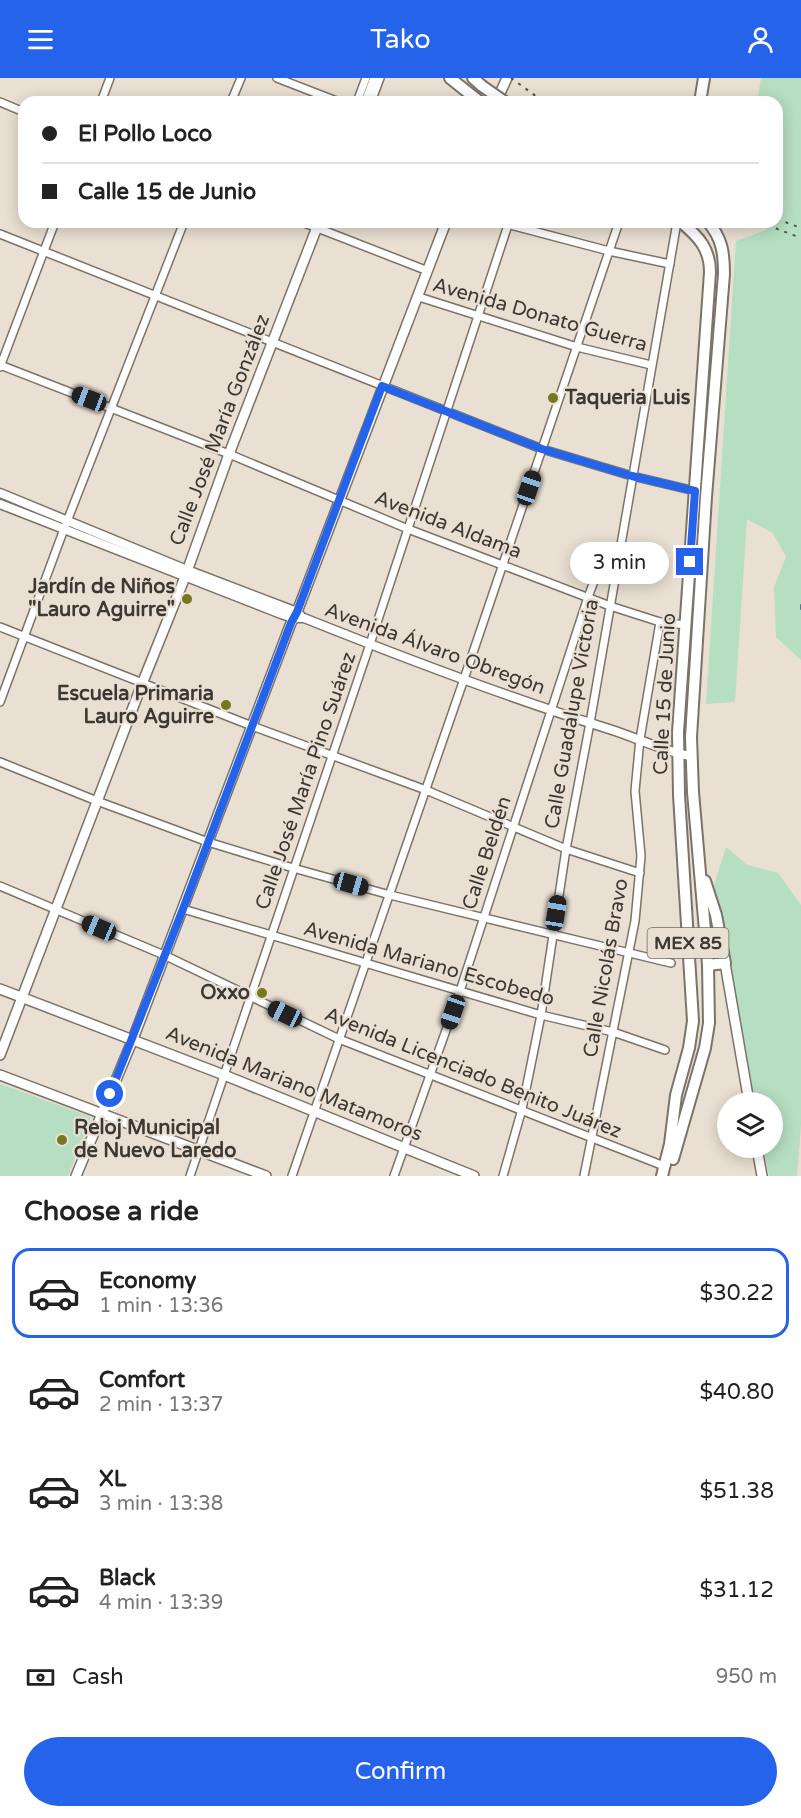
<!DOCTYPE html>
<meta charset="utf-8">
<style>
body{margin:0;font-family:"Varela Round",sans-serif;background:#f6f6f6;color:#222;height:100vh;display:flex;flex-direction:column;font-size:22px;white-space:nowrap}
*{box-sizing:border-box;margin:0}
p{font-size:20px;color:#767676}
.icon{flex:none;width:33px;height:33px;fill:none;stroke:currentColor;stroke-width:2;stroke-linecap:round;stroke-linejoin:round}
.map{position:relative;height:1098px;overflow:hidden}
.details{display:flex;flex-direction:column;background:#fff;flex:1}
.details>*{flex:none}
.banner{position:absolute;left:18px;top:18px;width:765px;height:132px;border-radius:18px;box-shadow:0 3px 15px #0003;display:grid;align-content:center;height:132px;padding:0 24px;background:#fff}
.controls{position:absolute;left:717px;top:1014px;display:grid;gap:12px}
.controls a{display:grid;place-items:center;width:66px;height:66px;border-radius:50%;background:#fff;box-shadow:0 3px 15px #0003;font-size:30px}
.end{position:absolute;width:27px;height:27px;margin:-14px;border:8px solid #2563eb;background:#fff;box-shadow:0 0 0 3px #fff}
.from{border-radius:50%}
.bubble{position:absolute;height:42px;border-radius:21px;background:#fff;box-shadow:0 3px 15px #0003;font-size:20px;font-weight:600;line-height:42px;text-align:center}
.car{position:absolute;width:18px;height:36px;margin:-18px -9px;border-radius:8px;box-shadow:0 0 4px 2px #0007;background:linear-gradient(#222 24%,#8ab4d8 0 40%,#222 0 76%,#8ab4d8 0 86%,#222 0)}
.banner b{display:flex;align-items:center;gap:21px;height:57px;font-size:22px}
.banner b+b{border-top:2px solid #e0e0e0}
.banner i{width:15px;height:15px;background:#222}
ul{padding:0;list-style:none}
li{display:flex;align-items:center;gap:18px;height:90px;margin:0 12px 9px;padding:0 12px;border:3px solid transparent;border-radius:18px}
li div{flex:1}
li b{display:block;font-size:22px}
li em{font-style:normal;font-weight:600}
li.active{border-color:#2563eb}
li>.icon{width:54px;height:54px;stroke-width:1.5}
h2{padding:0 24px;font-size:27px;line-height:72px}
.pay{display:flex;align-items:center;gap:15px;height:66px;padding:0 24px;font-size:22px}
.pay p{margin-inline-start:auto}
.primary-button{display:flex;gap:12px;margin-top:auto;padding:12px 24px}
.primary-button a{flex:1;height:69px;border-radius:36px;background:#2563eb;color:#fff;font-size:24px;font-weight:600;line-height:69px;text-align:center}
header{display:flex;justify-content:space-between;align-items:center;height:78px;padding:0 24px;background:#2563eb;color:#fff;font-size:27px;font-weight:600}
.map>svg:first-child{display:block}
</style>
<header><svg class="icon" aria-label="menu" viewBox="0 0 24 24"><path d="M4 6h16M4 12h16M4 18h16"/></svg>Tako<svg class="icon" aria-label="person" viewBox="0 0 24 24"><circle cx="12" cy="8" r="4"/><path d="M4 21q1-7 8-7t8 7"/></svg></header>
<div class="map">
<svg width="801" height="1098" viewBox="0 0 801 1098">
<rect width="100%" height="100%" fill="#e9dfd2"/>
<g fill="#b6dec2">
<path d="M 761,0 L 801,0 L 801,582 L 776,559 L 774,509 L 786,479 L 773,455 L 747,441 L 735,624 L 706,626 L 736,163 L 766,152 L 769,144 L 777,144 L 777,24 L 757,24 Z"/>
<path d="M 726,769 L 747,787 L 778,795 L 801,827 L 801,1047 L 797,1098 L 769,1098 L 763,1070 L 772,1070 L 772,1024 L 755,1024 L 714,807 Z"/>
<path d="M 0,1006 L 91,1039 L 68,1098 L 0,1098 Z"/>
</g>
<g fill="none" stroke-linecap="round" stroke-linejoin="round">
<path stroke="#507a8b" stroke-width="2" d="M 801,527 L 801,531"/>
<g stroke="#7c7368" stroke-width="10">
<g id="minor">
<path d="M 277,0 L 339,24"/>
<path d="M 0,24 L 24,34"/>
<path d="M 101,24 L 110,0"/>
<path d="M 231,24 L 241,0"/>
<path d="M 357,24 L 366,0"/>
<path d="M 371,24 L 380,0"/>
<path d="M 302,144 L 428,193"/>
<path d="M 499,144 L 609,173 L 670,186"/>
<path d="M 0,156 L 542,371 L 632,398 L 695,413"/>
<path d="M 419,219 L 577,269 L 651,287"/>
<path d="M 0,287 L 229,376 L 408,451 L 610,528 L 660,544 L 686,547"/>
<path d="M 0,289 L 55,144"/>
<path d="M 0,549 L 252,648 L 426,712 L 566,771 L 640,795"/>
<path d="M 0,624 L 64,451 L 184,144"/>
<path d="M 0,684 L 97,723 L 208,764 L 293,790 L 390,817 L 671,885"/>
<path d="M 0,808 L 164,877 L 339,961 L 664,1088 L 666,1087"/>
<path d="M 183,831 L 541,937 L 613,954 L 665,972"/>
<path d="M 190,1098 L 370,566 L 508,147"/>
<path d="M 292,1098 L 464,601 L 619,144"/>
<path d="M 394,1098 L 460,913 L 588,519 C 595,502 601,477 620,470"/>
<path d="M 503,1098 L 522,1031 L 541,937 L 566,771 L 590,645 L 677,144"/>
<path d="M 584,1098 L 635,843 L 641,778 L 635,713 L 640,661 L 660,544"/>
</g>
</g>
<g stroke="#7c7368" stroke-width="11">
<g id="tertiary">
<path d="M 0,415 L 187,492 L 297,534 L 301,538"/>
<path d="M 0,426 L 281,536 L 293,540 L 304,540 C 404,580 506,619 609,651 C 635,659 665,674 691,678"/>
</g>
</g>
<g stroke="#7c7368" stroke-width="12">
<g id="secondary">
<path d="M 366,24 L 375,0"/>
<path d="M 496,24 L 507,0"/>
<path d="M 725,885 L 749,1024"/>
<path d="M 0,911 L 224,997 L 474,1098"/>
<path d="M 0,977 L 142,606 L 185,499 L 229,376 L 319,144"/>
<path d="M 0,997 L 266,1098"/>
<path d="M 757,1070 L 762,1098"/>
<path d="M 76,1098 L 133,961 L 291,545 L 297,534 L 446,144"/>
</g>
</g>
<g stroke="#7c7368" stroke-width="14">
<g id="primary">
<path d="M 450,0 L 480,24"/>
<path d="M 473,0 L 482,8"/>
<path d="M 700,24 L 704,0"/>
<path d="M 705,803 L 716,837 L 725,885 L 708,887"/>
<path d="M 673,1081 L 705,970 L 709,945 L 708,887 L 693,714 L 691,659 L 706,419 L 724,196 C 724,175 722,160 708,144"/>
<path d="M 662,1098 L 670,1066 L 676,1017 L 689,970 L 693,943 L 679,717 L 678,654 L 710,194 C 710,171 699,159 681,144"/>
</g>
</g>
<use href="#minor" stroke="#fff" stroke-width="7"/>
<use href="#tertiary" stroke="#fff" stroke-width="8"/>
<use href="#secondary" stroke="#fff" stroke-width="9"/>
<use href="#primary" stroke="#fff" stroke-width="10"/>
<g stroke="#55504a" stroke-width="2" stroke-dasharray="3 6" stroke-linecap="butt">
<path d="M 511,0 L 544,24"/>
<path d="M 777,141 L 801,150"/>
<path d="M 759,144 L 801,160"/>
</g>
<g stroke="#7c7368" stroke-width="14" stroke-linecap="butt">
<path id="primary-bridge" d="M 482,8 L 505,24"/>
</g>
<use href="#primary-bridge" stroke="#fff" stroke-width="10"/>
</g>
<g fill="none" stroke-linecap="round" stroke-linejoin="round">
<path stroke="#2563eb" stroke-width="8" d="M 110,1016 L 183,831 L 291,545 L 297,534 L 382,308 L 542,371 L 632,398 L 695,413 L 690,484"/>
</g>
<g fill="#75781f" stroke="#e9dfd2" stroke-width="2">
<circle cx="553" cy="320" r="6"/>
<circle cx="187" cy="521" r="6"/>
<circle cx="226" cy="627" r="6"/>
<circle cx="262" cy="915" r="6"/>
<circle cx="62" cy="1062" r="6"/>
</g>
<g text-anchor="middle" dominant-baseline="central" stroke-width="4.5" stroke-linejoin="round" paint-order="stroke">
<rect fill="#e9dfd2" stroke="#706a63" stroke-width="1.5" x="647.5" y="850" width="81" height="30" rx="4.5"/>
<g font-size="18" font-weight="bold" fill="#3c3833">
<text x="688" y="865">MEX 85</text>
</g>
<g font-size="20" fill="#3c3833" stroke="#e9dfd2">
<text transform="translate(540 237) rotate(16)">Avenida Donato Guerra</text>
<text transform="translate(220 352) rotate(-69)">Calle José María González</text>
<text transform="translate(448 447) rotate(21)">Avenida Aldama</text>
<text transform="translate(435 571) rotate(20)">Avenida Álvaro Obregón</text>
<text transform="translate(665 616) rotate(-87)">Calle 15 de Junio</text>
<text transform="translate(572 636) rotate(-80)">Calle Guadalupe Victoria</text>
<text transform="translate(306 703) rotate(-71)">Calle José María Pino Suárez</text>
<text transform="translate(487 775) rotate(-72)">Calle Beldén</text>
<text transform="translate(429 886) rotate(16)">Avenida Mariano Escobedo</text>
<text transform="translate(606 890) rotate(-80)">Calle Nicolás Bravo</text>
<text transform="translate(473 995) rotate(22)">Avenida Licenciado Benito Juárez</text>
<text transform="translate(294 1006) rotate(22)">Avenida Mariano Matamoros</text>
</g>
<g font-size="20" font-weight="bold" fill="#3c3833" stroke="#e9dfd2" text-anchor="end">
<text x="565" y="320" text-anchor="start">Taqueria Luis</text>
<text x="175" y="509">Jardín de Niños<tspan x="175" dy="23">"Lauro Aguirre"</tspan></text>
<text x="214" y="616">Escuela Primaria<tspan x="214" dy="23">Lauro Aguirre</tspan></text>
<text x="250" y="915">Oxxo</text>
<text x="74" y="1050" text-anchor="start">Reloj Municipal<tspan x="74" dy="23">de Nuevo Laredo</tspan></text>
</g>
</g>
</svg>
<div class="controls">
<a><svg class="icon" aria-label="layers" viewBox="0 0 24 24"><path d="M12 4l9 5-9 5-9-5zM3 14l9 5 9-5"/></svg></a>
</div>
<i class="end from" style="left:110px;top:1016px"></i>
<i class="end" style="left:690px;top:484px"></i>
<div class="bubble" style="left:570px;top:464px;width:99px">3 min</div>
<i class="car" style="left:89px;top:321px;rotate:291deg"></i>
<i class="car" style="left:529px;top:410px;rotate:19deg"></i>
<i class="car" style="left:351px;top:806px;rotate:106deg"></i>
<i class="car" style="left:556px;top:835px;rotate:9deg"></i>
<i class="car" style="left:99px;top:850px;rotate:293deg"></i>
<i class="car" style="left:453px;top:934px;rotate:199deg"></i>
<i class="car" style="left:285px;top:936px;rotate:295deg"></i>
<div class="banner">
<b><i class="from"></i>El Pollo Loco</b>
<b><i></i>Calle 15 de Junio</b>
</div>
</div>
<section class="details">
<h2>Choose a ride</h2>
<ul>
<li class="active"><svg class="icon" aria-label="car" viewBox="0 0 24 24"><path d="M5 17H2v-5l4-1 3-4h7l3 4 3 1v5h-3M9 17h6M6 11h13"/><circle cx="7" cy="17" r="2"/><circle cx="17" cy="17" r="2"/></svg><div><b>Economy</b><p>1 min · 13:36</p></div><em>$30.22</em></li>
<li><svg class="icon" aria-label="car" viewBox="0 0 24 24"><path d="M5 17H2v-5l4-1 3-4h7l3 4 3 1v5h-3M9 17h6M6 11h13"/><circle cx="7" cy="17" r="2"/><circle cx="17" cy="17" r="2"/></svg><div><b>Comfort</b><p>2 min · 13:37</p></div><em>$40.80</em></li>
<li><svg class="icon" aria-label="car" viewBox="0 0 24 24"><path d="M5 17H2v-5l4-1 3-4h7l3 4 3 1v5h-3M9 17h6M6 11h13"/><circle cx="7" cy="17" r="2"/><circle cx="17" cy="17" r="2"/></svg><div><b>XL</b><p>3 min · 13:38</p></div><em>$51.38</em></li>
<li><svg class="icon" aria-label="car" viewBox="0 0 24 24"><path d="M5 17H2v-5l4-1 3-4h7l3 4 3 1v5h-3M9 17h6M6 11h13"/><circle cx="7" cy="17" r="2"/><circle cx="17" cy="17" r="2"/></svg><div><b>Black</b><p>4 min · 13:39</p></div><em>$31.12</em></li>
</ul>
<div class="pay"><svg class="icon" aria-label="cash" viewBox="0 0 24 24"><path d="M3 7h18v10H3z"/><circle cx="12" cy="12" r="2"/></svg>Cash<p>950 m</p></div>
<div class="primary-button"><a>Confirm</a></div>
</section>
